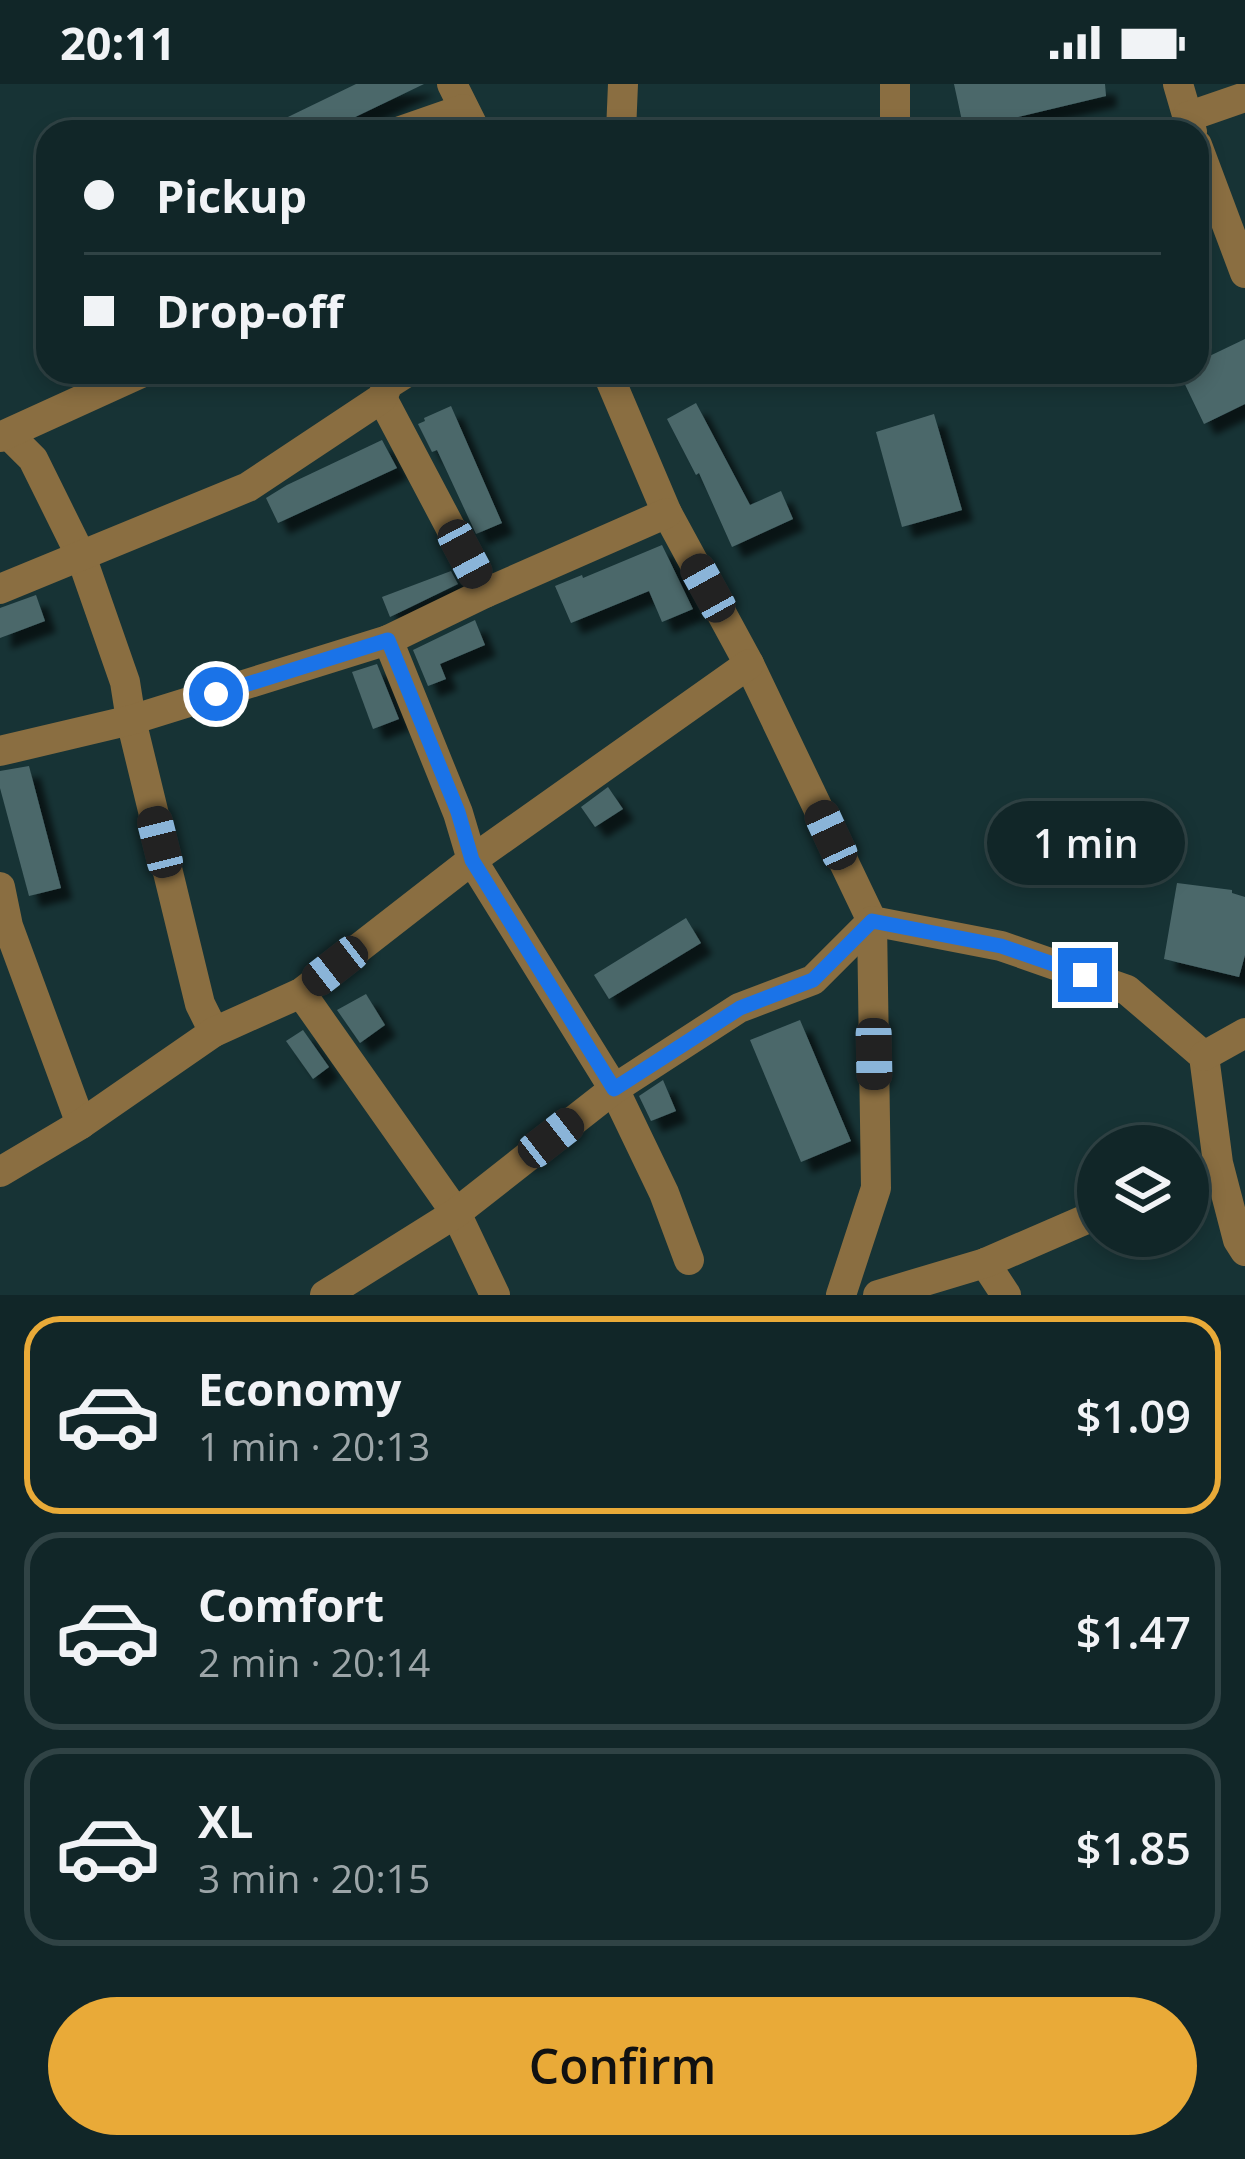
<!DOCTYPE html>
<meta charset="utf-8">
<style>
body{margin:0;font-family:"Open Sans",sans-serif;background:#1a2e30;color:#f1f3f6;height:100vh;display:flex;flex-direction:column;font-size:45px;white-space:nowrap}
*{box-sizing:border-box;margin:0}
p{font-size:39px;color:#9ca5a8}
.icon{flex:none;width:66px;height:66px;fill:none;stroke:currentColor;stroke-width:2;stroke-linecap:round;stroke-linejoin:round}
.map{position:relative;height:1211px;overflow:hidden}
.panel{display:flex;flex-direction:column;background:#112628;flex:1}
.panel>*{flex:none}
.banner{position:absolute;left:36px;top:36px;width:1173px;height:264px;border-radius:36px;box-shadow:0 6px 18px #0003,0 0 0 3px #304345;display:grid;align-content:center;height:264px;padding:0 48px;background:#112628}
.tools{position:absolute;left:1077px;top:1041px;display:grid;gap:24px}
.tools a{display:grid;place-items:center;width:132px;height:132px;border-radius:50%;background:#112628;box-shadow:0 6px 18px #0003,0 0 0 3px #304345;font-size:60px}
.end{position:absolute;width:54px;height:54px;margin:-27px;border:15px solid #1a73e8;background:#fff;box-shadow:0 0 0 6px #fff}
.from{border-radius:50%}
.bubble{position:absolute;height:84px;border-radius:42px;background:#112628;box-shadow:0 6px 18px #0003,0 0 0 3px #304345;font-size:39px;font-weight:600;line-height:84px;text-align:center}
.car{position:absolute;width:36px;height:72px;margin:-36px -18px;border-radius:15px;box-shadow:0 0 9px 3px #0007;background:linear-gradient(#222 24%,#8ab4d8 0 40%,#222 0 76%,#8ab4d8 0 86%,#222 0)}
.banner b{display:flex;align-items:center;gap:42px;height:114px;font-size:45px}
.banner b+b{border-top:3px solid #304345}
.banner i{width:30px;height:30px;background:#f1f3f6}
ul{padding:21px 0 0;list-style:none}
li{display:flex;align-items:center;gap:36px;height:198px;margin:0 24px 18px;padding:0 24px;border:6px solid #304345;border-radius:36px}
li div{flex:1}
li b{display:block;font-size:45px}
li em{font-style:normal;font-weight:600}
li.selected{border-color:#e9aa38}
li>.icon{width:108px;height:108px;stroke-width:1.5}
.cta{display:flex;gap:24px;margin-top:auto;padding:24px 48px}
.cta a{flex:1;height:138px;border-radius:72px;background:#e9aa38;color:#111;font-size:48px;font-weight:600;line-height:138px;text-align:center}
.status{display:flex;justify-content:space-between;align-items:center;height:84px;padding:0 60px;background:#112628;direction:ltr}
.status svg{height:33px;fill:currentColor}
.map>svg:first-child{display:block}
</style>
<div class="status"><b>20:11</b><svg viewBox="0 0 49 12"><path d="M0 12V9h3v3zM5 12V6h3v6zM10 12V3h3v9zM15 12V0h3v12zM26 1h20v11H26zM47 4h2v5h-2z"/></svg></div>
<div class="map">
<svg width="1245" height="1211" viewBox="0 0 1245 1211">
<defs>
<filter id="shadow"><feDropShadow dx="11" dy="11" stdDeviation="3" flood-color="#0009"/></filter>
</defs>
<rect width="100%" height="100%" fill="#173335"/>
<g fill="#4c686b" filter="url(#shadow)">
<path d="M 356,0 L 424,0 L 324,48 L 257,48 Z"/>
<path d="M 954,0 L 1105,0 L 1106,12 L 964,46 Z"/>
<path d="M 1245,255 L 1245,320 L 1204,340 L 1179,288 L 1197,288 L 1197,278 Z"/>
<path d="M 696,319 L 750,421 L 781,407 L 793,435 L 732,463 L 699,389 L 696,391 L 667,335 Z"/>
<path d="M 451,322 L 502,439 L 476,450 L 437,366 L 432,368 L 418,340 L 425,337 L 424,334 Z"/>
<path d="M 934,330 L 962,426 L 902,443 L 876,348 Z"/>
<path d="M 382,356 L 397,384 L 278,439 L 266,414 L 287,401 Z"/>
<path d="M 662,461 L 693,525 L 662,538 L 649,507 L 571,539 L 555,502 L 582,491 L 583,494 Z"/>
<path d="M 451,487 L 458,500 L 390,533 L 382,513 Z"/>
<path d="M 36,511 L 45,537 L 0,554 L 0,524 Z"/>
<path d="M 475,536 L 485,561 L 440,580 L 446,595 L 428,602 L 413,566 Z"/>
<path d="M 377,580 L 399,635 L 373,645 L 352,588 Z"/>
<path d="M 29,682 L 61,804 L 29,812 L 0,704 L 0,687 Z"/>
<path d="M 608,703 L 623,725 L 595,743 L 581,723 Z"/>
<path d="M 1177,799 L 1232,806 L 1232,809 L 1245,813 L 1245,871 L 1239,893 L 1164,875 Z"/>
<path d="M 686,834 L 701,859 L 609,915 L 594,891 Z"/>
<path d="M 366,910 L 385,941 L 360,959 L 337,926 Z"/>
<path d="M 800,936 L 851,1057 L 801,1078 L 750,956 Z"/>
<path d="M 303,946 L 329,983 L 313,995 L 286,957 Z"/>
<path d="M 663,996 L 676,1027 L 651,1037 L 639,1012 Z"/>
</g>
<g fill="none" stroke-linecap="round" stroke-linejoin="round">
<g stroke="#8a6e41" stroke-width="30">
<path d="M 452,0 L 476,48"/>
<path d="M 1178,0 L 1192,48"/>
<path d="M 1187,33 L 1245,13"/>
<path d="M 398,48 L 464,25"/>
<path d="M 621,48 L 623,0"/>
<path d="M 895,48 L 895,0"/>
<path d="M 1197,61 L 1245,189"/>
<path d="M 607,288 L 667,429 L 749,580 L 872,837 L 1001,862 L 1127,906 L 1204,972 L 1218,1079 L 1238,1156 L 1245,1167"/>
<path d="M 382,314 L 485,509"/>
<path d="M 8,350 L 33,375 L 81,472 L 125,598 L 131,636 L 200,920 L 214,948"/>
<path d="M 0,353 L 143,288"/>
<path d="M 0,505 L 248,403 L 382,314 L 388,300 L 407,288"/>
<path d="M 388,556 L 458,729 L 472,776 L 614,1005 L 664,1109 L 689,1176"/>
<path d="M 0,667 L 131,636 L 388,556 L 485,509 L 667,429"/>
<path d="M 0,803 L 8,842 L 81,1040"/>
<path d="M 301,909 L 456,1129 L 495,1211"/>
<path d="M 1204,972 L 1245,949"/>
<path d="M 0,1088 L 81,1040 L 214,948 L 301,909 L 472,776 L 749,580"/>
<path d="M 985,1179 L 1006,1211"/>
<path d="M 325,1211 L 456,1129 L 614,1005 L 739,924 L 813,896 L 872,837"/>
<path d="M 841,1211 L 876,1104 L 872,837"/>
<path d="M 878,1211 L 985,1179 L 1098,1130"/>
</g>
</g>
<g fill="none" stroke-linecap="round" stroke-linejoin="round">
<path stroke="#1a73e8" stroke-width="15" d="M 216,610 L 388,556 L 458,728 L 472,776 L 614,1005 L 740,924 L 813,896 L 872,837 L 1001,862 L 1085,891"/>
</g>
</svg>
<div class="tools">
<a><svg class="icon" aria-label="layers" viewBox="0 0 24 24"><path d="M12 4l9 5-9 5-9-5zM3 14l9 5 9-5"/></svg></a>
</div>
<i class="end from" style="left:216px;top:610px"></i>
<i class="end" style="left:1085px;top:891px"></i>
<div class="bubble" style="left:987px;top:717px;width:198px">1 min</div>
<i class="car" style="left:465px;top:470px;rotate:152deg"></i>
<i class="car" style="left:708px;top:504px;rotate:331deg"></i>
<i class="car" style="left:831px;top:751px;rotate:335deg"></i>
<i class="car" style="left:160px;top:758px;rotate:346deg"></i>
<i class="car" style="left:335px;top:882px;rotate:232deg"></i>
<i class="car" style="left:874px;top:970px;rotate:179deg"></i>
<i class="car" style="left:551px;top:1054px;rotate:52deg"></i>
<div class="banner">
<b><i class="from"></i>Pickup</b>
<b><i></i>Drop-off</b>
</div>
</div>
<section class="panel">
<ul>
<li class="selected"><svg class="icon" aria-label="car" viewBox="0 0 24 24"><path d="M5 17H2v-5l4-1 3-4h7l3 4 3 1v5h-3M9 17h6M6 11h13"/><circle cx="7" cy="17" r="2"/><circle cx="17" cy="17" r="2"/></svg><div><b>Economy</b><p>1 min · 20:13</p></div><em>$1.09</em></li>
<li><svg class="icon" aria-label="car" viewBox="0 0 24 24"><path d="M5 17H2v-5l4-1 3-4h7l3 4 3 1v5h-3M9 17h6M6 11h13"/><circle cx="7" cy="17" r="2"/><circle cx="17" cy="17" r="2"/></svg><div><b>Comfort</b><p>2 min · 20:14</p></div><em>$1.47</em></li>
<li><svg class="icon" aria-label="car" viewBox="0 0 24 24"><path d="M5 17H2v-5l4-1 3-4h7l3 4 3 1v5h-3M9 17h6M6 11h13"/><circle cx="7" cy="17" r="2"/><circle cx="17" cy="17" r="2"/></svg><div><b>XL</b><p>3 min · 20:15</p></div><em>$1.85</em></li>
</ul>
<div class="cta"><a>Confirm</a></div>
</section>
